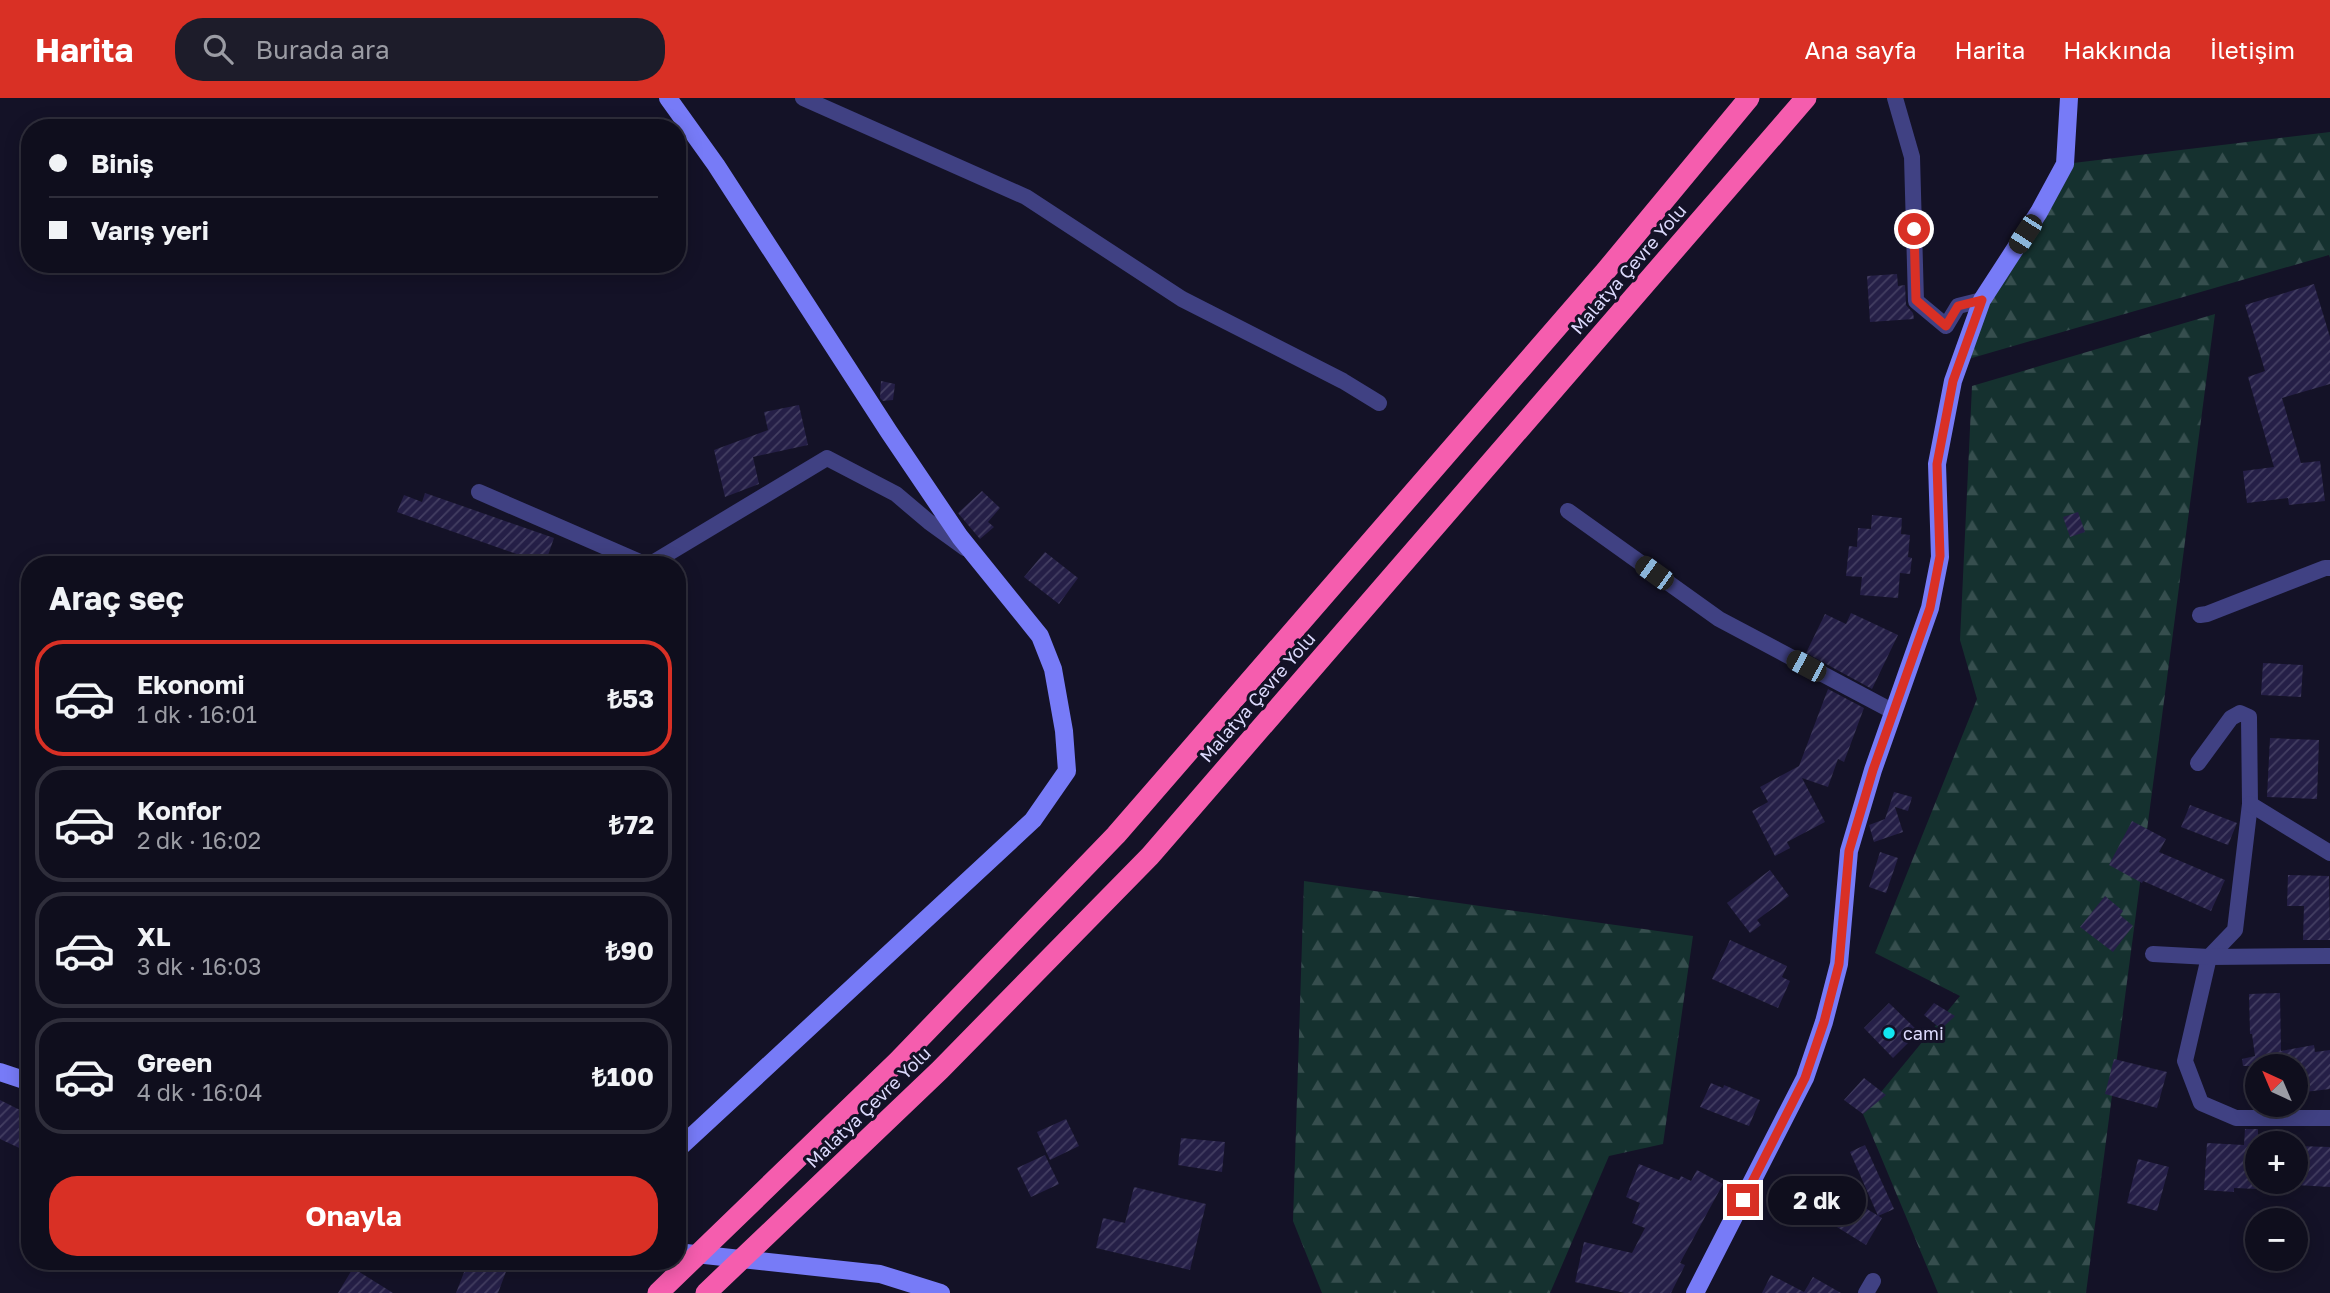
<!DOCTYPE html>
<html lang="tr">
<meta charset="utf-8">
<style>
body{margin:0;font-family:"Golos Text",sans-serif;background:#1d1c2a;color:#f1f3f6;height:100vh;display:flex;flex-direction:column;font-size:26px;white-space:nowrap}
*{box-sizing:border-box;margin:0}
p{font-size:23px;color:#9b9ca4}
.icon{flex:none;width:38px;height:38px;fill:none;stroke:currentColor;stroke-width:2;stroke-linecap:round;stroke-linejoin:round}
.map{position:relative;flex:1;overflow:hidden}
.drawer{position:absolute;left:21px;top:458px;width:665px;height:714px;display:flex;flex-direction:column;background:#0f0e1d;border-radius:28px;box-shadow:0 4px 18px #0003,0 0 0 2px #2f2e3b}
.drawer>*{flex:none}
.guide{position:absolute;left:21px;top:21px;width:665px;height:154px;border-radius:28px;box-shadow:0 4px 18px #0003,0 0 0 2px #2f2e3b;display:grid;align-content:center;height:154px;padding:0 28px;background:#0f0e1d}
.needle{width:46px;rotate:316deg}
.fabs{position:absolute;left:2245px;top:956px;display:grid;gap:14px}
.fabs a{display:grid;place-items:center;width:63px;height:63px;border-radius:50%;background:#0f0e1d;box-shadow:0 4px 18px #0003,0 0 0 2px #2f2e3b;font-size:35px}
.end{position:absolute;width:32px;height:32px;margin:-16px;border:9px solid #d93025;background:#fff;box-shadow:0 0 0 4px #fff}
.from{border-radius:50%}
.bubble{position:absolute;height:49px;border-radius:24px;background:#0f0e1d;box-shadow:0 4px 18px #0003,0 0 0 2px #2f2e3b;font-size:23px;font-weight:700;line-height:49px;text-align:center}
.car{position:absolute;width:21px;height:42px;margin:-21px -10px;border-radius:9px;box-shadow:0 0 5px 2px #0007;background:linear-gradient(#222 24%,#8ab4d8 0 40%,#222 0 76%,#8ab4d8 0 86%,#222 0)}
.guide b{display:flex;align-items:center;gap:24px;height:66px;font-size:26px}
.guide b+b{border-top:2px solid #2f2e3b}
.guide i{width:18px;height:18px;background:#f1f3f6}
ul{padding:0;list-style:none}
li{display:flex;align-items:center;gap:21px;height:116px;margin:0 14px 10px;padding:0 14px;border:4px solid #2f2e3b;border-radius:28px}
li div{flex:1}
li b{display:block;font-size:26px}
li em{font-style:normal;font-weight:700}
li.on{border-color:#d93025}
li>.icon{width:63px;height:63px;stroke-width:1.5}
h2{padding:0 28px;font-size:32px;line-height:84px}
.button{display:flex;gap:14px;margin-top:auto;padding:14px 28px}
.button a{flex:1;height:80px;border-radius:28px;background:#d93025;color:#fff;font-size:28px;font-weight:700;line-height:80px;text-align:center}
header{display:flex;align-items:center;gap:42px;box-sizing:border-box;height:98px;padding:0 35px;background:#d93025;color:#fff}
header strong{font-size:33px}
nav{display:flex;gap:38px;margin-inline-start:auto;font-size:24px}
.search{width:490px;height:63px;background:#1d1c2a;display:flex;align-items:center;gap:18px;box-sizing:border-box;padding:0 24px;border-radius:28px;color:#9b9ca4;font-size:26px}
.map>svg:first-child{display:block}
</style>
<header>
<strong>Harita</strong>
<div class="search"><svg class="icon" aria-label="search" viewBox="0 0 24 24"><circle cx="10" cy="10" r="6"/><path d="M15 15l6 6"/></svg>Burada ara</div>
<nav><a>Ana sayfa</a><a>Harita</a><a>Hakkında</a><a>İletişim</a></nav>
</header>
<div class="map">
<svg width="2330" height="1195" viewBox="0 0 2330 1195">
<defs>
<pattern id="forest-firs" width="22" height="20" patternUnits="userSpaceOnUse" patternTransform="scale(1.75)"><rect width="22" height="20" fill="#15312f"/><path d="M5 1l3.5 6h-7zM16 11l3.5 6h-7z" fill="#364e4e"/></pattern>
<pattern id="building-hatch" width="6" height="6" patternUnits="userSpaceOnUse" patternTransform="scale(1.75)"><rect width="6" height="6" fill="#251f47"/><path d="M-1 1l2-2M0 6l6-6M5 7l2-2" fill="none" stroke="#443f62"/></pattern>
</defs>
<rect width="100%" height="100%" fill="#141227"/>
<g fill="url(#forest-firs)">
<path d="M 2330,34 L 2330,160 L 2329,157 L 1965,262 L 1982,202 L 2065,66 Z"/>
<path d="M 2215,216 L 2086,1195 L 1938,1195 L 1863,1016 L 1960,898 L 1875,855 L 1977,601 L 1960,542 L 1972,288 Z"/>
<path d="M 1304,783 L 1693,838 L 1663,1046 L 1609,1058 L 1550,1195 L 1322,1195 L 1293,1123 Z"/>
</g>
<g fill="url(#building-hatch)">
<path d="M 1897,176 L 1898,188 L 1905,187 L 1906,207 L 1913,215 L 1914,221 L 1870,224 L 1867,178 Z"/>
<path d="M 2314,186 L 2330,239 L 2330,286 L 2282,300 L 2301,365 L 2320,363 L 2325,403 L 2289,407 L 2288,400 L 2247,405 L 2243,373 L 2274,369 L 2248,279 L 2265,273 L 2245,207 Z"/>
<path d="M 881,283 L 895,286 L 893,302 L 883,303 L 880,300 Z"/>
<path d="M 799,307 L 808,347 L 753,359 L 759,386 L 725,399 L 714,352 L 768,332 L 764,314 Z"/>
<path d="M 982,393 L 1000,410 L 988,424 L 994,429 L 980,441 L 958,415 Z"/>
<path d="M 425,395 L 554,440 L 545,466 L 397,414 L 404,397 L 422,404 Z"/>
<path d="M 2078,414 L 2085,434 L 2070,439 L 2063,419 Z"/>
<path d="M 1872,417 L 1902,420 L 1901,436 L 1910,437 L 1908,459 L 1912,460 L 1910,476 L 1900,475 L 1898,500 L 1860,497 L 1862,479 L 1846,478 L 1849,448 L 1857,449 L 1858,430 L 1871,431 Z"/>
<path d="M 1045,454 L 1078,480 L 1059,506 L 1024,479 Z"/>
<path d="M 1851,515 L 1898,537 L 1872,591 L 1806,555 L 1825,516 L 1846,526 Z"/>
<path d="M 2263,565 L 2303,567 L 2301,599 L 2261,597 Z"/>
<path d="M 1828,591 L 1864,610 L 1844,664 L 1838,661 L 1828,689 L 1802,680 L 1825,724 L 1787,744 L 1790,750 L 1775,758 L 1752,713 L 1768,704 L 1760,689 L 1799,668 Z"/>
<path d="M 2270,640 L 2319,642 L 2317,701 L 2267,699 Z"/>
<path d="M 1894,694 L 1912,699 L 1908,713 L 1895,709 L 1903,734 L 1874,744 L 1869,727 L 1885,721 Z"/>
<path d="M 2190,707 L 2237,725 L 2228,747 L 2181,729 Z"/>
<path d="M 2132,723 L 2166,741 L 2159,754 L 2225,782 L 2211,813 L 2143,783 L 2142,785 L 2109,767 Z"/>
<path d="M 1880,754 L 1898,760 L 1886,795 L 1869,789 Z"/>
<path d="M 1770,772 L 1789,798 L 1757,822 L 1761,827 L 1750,835 L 1727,805 Z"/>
<path d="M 2288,777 L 2329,778 L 2330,842 L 2303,842 L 2304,808 L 2287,808 Z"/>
<path d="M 2105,798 L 2123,813 L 2120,817 L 2133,828 L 2113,854 L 2080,829 Z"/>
<path d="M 1730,842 L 1787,868 L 1782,879 L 1790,883 L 1778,910 L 1712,881 Z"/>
<path d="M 2280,895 L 2281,953 L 2314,947 L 2315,954 L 2330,952 L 2330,991 L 2296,995 L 2296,968 L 2243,968 L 2242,961 L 2255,958 L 2252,936 L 2250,936 L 2249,896 Z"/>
<path d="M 1889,905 L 1919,934 L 1893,960 L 1864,930 Z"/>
<path d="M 1934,905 L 1955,918 L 1941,931 L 1924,917 Z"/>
<path d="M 2114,961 L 2167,974 L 2157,1010 L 2105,996 Z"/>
<path d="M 1864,980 L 1886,997 L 1863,1016 L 1844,1002 Z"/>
<path d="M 1711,985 L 1723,990 L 1724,987 L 1760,1002 L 1749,1028 L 1700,1009 Z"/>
<path d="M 28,995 L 30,995 L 30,1055 L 0,1041 L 0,1002 L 20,1012 Z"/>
<path d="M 1066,1021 L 1079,1048 L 1050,1062 L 1037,1034 Z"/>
<path d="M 2245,1031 L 2258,1031 L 2258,1091 L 2234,1090 L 2234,1094 L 2204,1092 L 2207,1045 L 2244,1047 Z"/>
<path d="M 1181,1040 L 1225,1044 L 1222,1074 L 1178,1067 Z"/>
<path d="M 1865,1047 L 1894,1111 L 1878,1118 L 1850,1054 Z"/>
<path d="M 2296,1048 L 2330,1049 L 2330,1089 L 2296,1087 Z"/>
<path d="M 1045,1057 L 1059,1086 L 1031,1099 L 1017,1070 Z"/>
<path d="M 2138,1061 L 2169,1069 L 2157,1113 L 2127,1105 Z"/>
<path d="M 1639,1066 L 1679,1082 L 1681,1078 L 1691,1083 L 1697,1072 L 1723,1086 L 1680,1165 L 1685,1167 L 1671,1195 L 1625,1195 L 1575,1184 L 1584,1144 L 1632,1155 L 1645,1130 L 1632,1125 L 1640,1105 L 1626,1099 Z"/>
<path d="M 1134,1089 L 1206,1106 L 1190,1172 L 1096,1150 L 1103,1120 L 1125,1125 Z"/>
<path d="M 1840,1095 L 1882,1120 L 1866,1147 L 1824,1121 Z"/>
<path d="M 468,1164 L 486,1164 L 507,1171 L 498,1195 L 456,1195 Z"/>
<path d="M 353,1170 L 393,1195 L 338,1195 Z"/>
<path d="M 1771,1177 L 1804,1194 L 1813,1179 L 1841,1195 L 1762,1195 Z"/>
</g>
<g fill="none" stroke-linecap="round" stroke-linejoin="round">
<g stroke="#404183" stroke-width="16">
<path d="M 803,0 L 1026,99 L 1182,201 L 1343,283 L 1379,305"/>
<path d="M 1895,0 L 1912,59 L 1916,203 L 1946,228 L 1958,208 L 1982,202"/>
<path d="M 479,394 L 647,467"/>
<path d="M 1568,413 L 1719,521 L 1894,614"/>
<path d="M 649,467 L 827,360 L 896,396 L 929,424 L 965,450"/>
<path d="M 2200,517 L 2207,516 L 2325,470 L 2330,470"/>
<path d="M 2198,665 L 2231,620 L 2240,615 L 2249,619 L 2250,706 L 2235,832 L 2209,859 L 2185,963 L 2201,1005 L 2236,1020 L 2330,1020"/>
<path d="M 2250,706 L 2330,755"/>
<path d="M 2153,856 L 2209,859 L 2330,858"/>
<path d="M 1866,1195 L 1873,1183"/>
</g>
<g stroke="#777bf7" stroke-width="18">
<path d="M 668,0 L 716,67 L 889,334 L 960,439 L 1040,538 L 1053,571 L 1064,633 L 1067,673 L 1033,722 L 677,1052"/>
<path d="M 0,974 L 30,984"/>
<path d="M 677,1154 L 880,1176 L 941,1195"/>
<path d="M 1695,1195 L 1805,980 L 1824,924 L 1839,866 L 1849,753 L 1873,672 L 1930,510 L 1940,459 L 1937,366 L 1953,283 L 1982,202 L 2039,114 L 2065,66 L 2069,0"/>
</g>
<g stroke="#f55dae" stroke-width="21">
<path d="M 658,1195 L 898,963 L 1116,737 L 1604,175 L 1749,0"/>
<path d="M 706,1195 L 940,972 L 1150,758 L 1806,0"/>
</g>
</g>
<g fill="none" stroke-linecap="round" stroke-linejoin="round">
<path stroke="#d93025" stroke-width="9" d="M 1743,1102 L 1805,980 L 1824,924 L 1839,866 L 1849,753 L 1873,672 L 1930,510 L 1940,458 L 1937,366 L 1953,283 L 1982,202 L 1958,208 L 1946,228 L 1916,202 L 1914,131"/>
</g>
<circle fill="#12e6f1" stroke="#141227" stroke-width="2.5" cx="1889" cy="935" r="7"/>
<g text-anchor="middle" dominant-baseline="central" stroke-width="6" stroke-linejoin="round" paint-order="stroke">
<g font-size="18" fill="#dcdafd" stroke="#141227">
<text transform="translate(1628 171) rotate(-49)">Malatya Çevre Yolu</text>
<text transform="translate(1257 599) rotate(-49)">Malatya Çevre Yolu</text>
<text transform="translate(868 1009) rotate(-44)">Malatya Çevre Yolu</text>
</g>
<g font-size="18" fill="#dcdafd" stroke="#141227" text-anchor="start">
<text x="1903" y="935">cami</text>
</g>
</g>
</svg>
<div class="fabs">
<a><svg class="needle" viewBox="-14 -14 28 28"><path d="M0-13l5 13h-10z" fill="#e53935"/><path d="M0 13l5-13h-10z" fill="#9b9ca4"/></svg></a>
<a>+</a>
<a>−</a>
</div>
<i class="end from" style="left:1914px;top:131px"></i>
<i class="end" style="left:1743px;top:1102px"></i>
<div class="bubble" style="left:1768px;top:1078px;width:98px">2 dk</div>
<i class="car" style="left:2025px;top:136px;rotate:213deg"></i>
<i class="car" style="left:1654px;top:475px;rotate:306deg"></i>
<i class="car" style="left:1806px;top:568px;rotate:298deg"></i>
<div class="guide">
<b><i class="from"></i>Biniş</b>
<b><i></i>Varış yeri</b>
</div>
<section class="drawer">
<h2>Araç seç</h2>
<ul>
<li class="on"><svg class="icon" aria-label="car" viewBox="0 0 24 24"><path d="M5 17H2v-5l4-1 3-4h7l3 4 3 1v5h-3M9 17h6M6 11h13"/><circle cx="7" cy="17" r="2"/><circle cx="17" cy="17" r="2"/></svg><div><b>Ekonomi</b><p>1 dk · 16:01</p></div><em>₺53</em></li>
<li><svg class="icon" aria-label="car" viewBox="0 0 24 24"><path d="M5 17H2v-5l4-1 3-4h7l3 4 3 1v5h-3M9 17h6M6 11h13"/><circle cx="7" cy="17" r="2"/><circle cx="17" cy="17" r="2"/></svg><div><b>Konfor</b><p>2 dk · 16:02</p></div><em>₺72</em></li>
<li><svg class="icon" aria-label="car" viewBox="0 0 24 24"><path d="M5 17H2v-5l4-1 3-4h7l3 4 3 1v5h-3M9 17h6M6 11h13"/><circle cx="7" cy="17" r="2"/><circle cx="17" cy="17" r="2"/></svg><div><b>XL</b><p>3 dk · 16:03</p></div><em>₺90</em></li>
<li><svg class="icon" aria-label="car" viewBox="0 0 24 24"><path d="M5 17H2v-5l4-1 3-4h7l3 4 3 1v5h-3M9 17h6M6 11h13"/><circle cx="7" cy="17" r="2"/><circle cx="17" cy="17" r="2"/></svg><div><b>Green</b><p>4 dk · 16:04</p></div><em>₺100</em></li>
</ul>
<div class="button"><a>Onayla</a></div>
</section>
</div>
